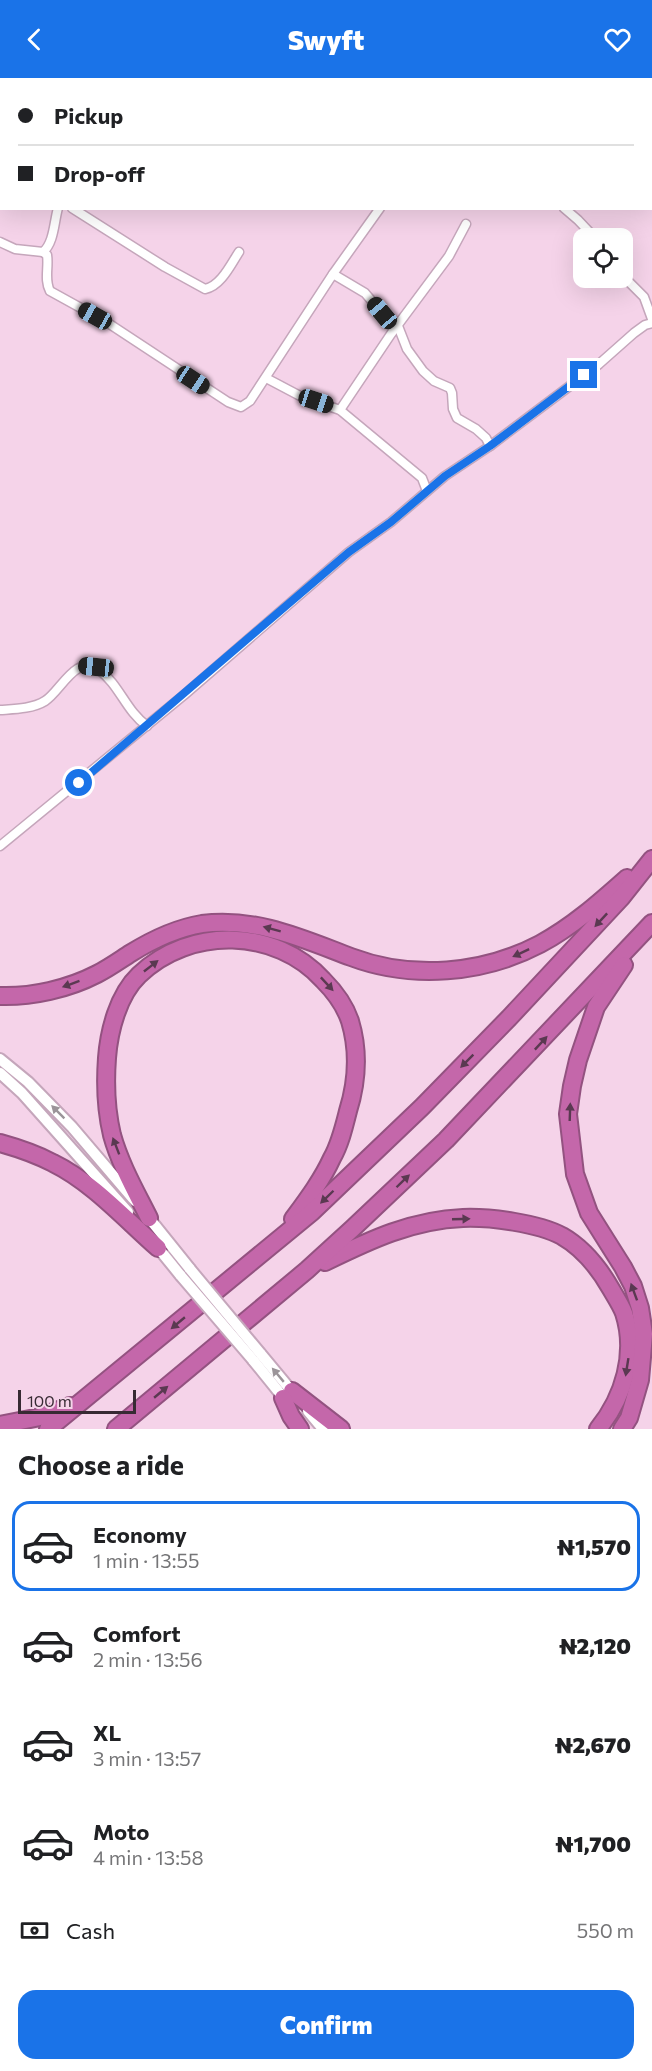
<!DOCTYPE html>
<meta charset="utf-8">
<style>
body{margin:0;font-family:Commissioner,sans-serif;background:#f6f6f6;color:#202124;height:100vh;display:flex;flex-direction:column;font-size:22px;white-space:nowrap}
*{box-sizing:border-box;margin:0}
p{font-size:20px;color:#757577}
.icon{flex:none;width:33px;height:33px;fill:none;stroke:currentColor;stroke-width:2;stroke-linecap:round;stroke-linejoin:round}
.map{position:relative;height:1351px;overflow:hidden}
.drawer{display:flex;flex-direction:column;background:#fff;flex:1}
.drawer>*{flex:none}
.guide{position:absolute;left:0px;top:0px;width:652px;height:132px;box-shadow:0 6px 24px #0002;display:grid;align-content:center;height:132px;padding:0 18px;background:#fff}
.controls{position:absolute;left:573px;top:150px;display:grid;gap:12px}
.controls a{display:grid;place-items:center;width:60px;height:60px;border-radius:12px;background:#fff;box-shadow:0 6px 24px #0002;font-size:30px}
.scale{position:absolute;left:18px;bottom:15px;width:118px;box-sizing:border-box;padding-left:6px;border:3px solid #372a33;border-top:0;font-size:16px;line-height:21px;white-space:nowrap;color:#372a33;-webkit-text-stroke:4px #f5d3e9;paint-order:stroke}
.end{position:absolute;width:27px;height:27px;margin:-14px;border:8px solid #1a73e8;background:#fff;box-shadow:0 0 0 3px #fff}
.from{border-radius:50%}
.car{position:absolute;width:18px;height:36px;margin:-18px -9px;border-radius:8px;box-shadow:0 0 4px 2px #0007;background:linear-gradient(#222 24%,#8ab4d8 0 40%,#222 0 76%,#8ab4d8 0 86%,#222 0)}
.guide b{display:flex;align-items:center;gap:21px;height:57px;font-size:22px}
.guide b+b{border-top:2px solid #e0e0e0}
.guide i{width:15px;height:15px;background:#202124}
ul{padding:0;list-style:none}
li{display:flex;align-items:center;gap:18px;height:90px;margin:0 12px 9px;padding:0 6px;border:3px solid transparent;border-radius:18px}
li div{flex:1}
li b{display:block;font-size:22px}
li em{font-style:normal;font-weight:800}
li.on{border-color:#1a73e8}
li>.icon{width:54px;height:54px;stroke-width:1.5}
h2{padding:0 18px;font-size:27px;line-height:72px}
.pay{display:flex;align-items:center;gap:15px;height:66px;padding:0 18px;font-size:22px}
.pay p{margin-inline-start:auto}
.action{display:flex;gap:12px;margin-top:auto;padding:12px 18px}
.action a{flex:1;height:69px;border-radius:18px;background:#1a73e8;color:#fff;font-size:24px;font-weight:800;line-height:69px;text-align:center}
header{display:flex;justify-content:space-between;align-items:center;height:78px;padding:0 18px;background:#1a73e8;color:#fff;font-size:27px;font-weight:800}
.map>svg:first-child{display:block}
</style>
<header><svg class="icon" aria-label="back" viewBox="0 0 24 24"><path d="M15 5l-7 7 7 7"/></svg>Swyft<svg class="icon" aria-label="heart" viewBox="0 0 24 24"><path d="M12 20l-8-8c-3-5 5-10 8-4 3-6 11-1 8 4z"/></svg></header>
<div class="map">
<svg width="652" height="1351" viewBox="0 0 652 1351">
<rect width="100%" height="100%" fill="#f5d3e9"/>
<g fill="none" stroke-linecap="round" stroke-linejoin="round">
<g stroke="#c5a6bb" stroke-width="11">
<g id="minor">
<path d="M 113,2 L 113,0"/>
<path d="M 434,2 L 435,0"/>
<path d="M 574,2 L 574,0"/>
<path d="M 0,7 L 2,0"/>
<path d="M 72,130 L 165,189 L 205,211 C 221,208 231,186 239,174"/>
<path d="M 564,130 L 578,142 L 595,160"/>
<path d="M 0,164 L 15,171 L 43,174 C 54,165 54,144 58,130"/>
<path d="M 43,174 L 47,177 C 49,189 44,202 50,213 L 108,245 L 228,324 L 241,329 L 250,323 L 333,196 L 380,130"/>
<path d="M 333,196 L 365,215 L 382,235 L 398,248 L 407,271 L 423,293 L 434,303 L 450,310 L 452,315 L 453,331 L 457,340 L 476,351 L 486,360 L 490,368"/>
<path d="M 622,197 L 644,219 L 652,241"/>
<path d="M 266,300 L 302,319 L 340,332 L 422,400 L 427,413"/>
<path d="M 340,332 L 391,256 L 449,178 L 466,146"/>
<path d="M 0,632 C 14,631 32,631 45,623 C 61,613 76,575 99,592 C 119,606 126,633 147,648"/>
<path d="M 0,768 L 184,617 L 349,474 L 391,444 L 445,398 L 490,368 L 599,286 L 634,255 L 645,247 L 652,245"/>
</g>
</g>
<g stroke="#c5a6bb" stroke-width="14">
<g id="tertiary">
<path d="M 0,981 L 28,1004 L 72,1049 L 135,1123"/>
<path d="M 0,995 L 22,1015 L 128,1134"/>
<path d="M 145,1135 L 190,1191"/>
<path d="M 155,1166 L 181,1198"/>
<path d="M 260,1275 L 294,1316"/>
<path d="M 253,1282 L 287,1324"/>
<path d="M 308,1333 L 323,1351"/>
</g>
</g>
<g stroke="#935280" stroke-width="20">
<g id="motorway">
<path d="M 0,918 C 32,919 68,911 97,896 C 109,890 120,882 131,875 C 152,862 178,850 202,846 C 256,839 303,861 351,879 C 412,902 483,896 540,866 C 572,849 600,824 627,800"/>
<path d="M 0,1065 C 18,1070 36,1076 53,1085 C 92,1104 125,1141 158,1170"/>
<path d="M 149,1140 C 136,1114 120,1086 112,1057 C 106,1032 105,1007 107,980 C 109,953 118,917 139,897 C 190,848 276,850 323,902 C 334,913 345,928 350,943 C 359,973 357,1004 348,1033 C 344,1049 340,1066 332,1080 C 322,1102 307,1122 293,1141"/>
<path d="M 325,1184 C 370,1162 412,1142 463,1140 C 490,1139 538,1145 562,1158 C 583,1170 599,1190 611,1211 C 615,1218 621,1227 624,1235 C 637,1275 624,1319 598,1351"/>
<path d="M 292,1313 L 341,1351"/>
<path d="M 283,1320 L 291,1338 L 300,1351"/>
<path d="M 0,1347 L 40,1339 L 70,1328"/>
<path d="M 48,1351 L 312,1134 L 422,1029 L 509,940 L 621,820 L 652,781"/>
<path d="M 116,1351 L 307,1192 L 352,1151 L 446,1062 L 652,845"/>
<path d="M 622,1351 L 629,1340 L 640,1302 L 644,1256 L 640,1230 L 633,1208 L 623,1189 L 589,1135 L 575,1096 L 568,1036 L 572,1008 L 578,982 L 596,929 L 624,887"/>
</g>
</g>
<use href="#minor" stroke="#fff" stroke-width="8"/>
<use href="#tertiary" stroke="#fff" stroke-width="10"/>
<use href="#motorway" stroke="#c467aa" stroke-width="16"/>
<g stroke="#c5a6bb" stroke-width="14" stroke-linecap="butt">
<g id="tertiary-bridge">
<path d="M 190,1191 L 260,1275"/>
<path d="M 181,1198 L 253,1282"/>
</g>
</g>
<use href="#tertiary-bridge" stroke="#fff" stroke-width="10"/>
</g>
<defs><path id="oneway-solid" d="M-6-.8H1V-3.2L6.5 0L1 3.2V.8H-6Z" transform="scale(1.5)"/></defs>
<g fill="#5a3951">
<use href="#oneway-solid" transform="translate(601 842) rotate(133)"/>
<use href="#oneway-solid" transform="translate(272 851) rotate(-165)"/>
<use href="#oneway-solid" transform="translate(521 875) rotate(155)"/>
<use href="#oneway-solid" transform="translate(151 888) rotate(-38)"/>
<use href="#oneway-solid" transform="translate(71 906) rotate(160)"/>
<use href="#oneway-solid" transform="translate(327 906) rotate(47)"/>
<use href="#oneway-solid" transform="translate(541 965) rotate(-47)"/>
<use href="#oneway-solid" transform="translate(467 983) rotate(135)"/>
<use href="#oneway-solid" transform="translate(570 1034) rotate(-88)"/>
<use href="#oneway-solid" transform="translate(116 1068) rotate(-111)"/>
<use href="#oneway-solid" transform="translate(403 1103) rotate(-44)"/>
<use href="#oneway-solid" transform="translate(327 1119) rotate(136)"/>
<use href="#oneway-solid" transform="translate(461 1141) rotate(-2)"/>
<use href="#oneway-solid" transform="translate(634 1214) rotate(-110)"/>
<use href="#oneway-solid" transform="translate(178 1245) rotate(140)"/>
<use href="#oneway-solid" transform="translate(627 1289) rotate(99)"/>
<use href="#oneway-solid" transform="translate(161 1314) rotate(-40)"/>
</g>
<g fill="#9b9499">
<use href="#oneway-solid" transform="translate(58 1034) rotate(-135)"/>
<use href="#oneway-solid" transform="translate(278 1297) rotate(-130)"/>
</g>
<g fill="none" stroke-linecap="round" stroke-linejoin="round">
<path stroke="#1a73e8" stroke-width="8" d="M 79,705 L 349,474 L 391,444 L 445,398 L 490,368 L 584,297"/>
</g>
</svg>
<div class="controls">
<a><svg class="icon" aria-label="locate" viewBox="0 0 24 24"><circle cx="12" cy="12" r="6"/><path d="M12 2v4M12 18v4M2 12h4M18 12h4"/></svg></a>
</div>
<div class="scale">100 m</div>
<i class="end from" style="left:79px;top:705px"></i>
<i class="end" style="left:584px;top:297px"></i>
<i class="car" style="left:382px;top:235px;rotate:320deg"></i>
<i class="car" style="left:95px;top:238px;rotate:299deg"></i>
<i class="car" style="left:193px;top:302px;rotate:123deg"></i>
<i class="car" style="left:316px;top:323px;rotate:108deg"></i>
<i class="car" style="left:96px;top:589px;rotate:276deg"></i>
<div class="guide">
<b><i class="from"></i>Pickup</b>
<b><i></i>Drop-off</b>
</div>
</div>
<section class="drawer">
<h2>Choose a ride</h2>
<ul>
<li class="on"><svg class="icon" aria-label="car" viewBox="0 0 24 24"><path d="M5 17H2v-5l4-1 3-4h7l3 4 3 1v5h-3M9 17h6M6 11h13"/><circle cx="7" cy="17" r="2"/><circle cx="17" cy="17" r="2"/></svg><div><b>Economy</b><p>1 min · 13:55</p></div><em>₦1,570</em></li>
<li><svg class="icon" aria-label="car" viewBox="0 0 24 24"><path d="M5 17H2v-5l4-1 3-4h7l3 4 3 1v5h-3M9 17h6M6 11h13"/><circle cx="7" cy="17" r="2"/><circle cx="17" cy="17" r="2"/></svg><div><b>Comfort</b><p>2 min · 13:56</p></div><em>₦2,120</em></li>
<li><svg class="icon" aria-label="car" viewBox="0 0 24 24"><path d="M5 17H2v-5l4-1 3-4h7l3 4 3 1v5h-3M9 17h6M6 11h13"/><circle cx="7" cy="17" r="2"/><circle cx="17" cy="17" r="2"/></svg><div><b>XL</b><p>3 min · 13:57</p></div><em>₦2,670</em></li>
<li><svg class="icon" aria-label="car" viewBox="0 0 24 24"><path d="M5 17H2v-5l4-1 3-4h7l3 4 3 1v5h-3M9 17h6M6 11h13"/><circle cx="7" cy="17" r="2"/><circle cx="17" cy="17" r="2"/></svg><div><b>Moto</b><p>4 min · 13:58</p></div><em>₦1,700</em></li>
</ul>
<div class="pay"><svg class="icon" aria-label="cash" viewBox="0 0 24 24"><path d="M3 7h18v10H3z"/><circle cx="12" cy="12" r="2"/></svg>Cash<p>550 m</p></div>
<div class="action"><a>Confirm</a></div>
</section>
